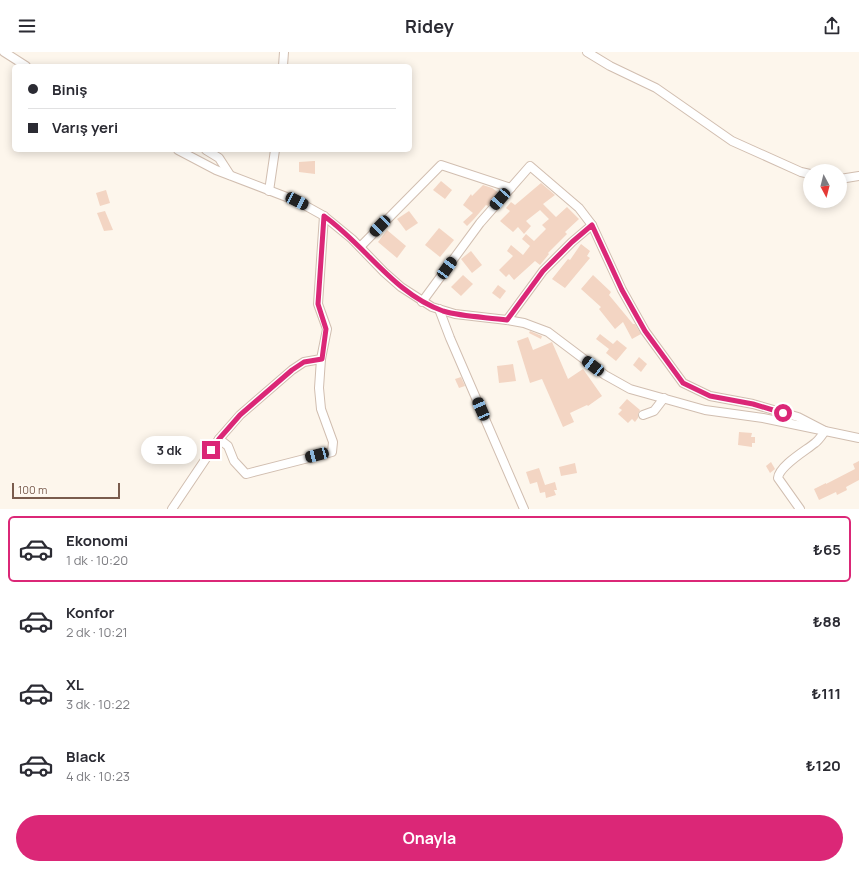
<!DOCTYPE html>
<html lang="tr">
<meta charset="utf-8">
<style>
body{margin:0;font-family:Manrope,sans-serif;background:#f2f2f3;color:#2b2b33;height:100vh;display:flex;flex-direction:column;font-size:15px;white-space:nowrap}
*{box-sizing:border-box;margin:0}
p{font-size:13px;color:#7c7c81}
.icon{flex:none;width:22px;height:22px;fill:none;stroke:currentColor;stroke-width:2;stroke-linecap:round;stroke-linejoin:round}
.map{position:relative;height:457px;overflow:hidden}
.side{display:flex;flex-direction:column;background:#fff;flex:1}
.side>*{flex:none}
.banner{position:absolute;left:12px;top:12px;width:400px;height:88px;border-radius:6px;box-shadow:0 2px 10px #0003;display:grid;align-content:center;height:88px;padding:0 16px;background:#fff}
.needle{width:26px;rotate:173deg}
.tools{position:absolute;left:803px;top:112px;display:grid;gap:8px}
.tools a{display:grid;place-items:center;width:44px;height:44px;border-radius:50%;background:#fff;box-shadow:0 2px 10px #0003;font-size:20px}
.scale{position:absolute;left:12px;bottom:10px;width:108px;box-sizing:border-box;padding-left:4px;border:2px solid #7a5c4d;border-top:0;font-size:11px;line-height:14px;white-space:nowrap;color:#7a5c4d;-webkit-text-stroke:3px #fffaf3;paint-order:stroke}
.end{position:absolute;width:18px;height:18px;margin:-9px;border:5px solid #db2777;background:#fff;box-shadow:0 0 0 2px #fff}
.from{border-radius:50%}
.bubble{position:absolute;height:28px;border-radius:14px;background:#fff;box-shadow:0 2px 10px #0003;font-size:13px;font-weight:700;line-height:28px;text-align:center}
.car{position:absolute;width:12px;height:24px;margin:-12px -6px;border-radius:5px;box-shadow:0 0 3px 1px #0007;background:linear-gradient(#222 24%,#8ab4d8 0 40%,#222 0 76%,#8ab4d8 0 86%,#222 0)}
.banner b{display:flex;align-items:center;gap:14px;height:38px;font-size:15px}
.banner b+b{border-top:1px solid #e1e1e2}
.banner i{width:10px;height:10px;background:#2b2b33}
ul{padding:7px 0 0;list-style:none}
li{display:flex;align-items:center;gap:12px;height:66px;margin:0 8px 6px;padding:0 8px;border:2px solid transparent;border-radius:6px}
li div{flex:1}
li b{display:block;font-size:15px}
li em{font-style:normal;font-weight:700}
li.selected{border-color:#db2777}
li>.icon{width:36px;height:36px;stroke-width:1.5}
.cta{display:flex;gap:8px;margin-top:auto;padding:8px 16px}
.cta a{flex:1;height:46px;border-radius:24px;background:#db2777;color:#fff;font-size:16px;font-weight:700;line-height:46px;text-align:center}
header{display:flex;justify-content:space-between;align-items:center;height:52px;padding:0 16px;background:#fff;font-size:18px;font-weight:700}
.map>svg:first-child{display:block}
</style>
<header><svg class="icon" aria-label="menu" viewBox="0 0 24 24"><path d="M4 6h16M4 12h16M4 18h16"/></svg>Ridey<svg class="icon" aria-label="share" viewBox="0 0 24 24"><path d="M12 15V3M7 8l5-5 5 5M5 13v7h14v-7"/></svg></header>
<div class="map">
<svg width="859" height="457" viewBox="0 0 859 457">
<rect width="100%" height="100%" fill="#fdf6ec"/>
<g fill="#f3d5c3">
<path d="M 314,109 L 315,109 L 315,122 L 299,120 L 299,110 Z"/>
<path d="M 441,129 L 452,138 L 445,147 L 433,138 Z"/>
<path d="M 541,131 L 555,143 L 543,152 L 556,165 L 567,155 L 579,167 L 565,180 L 567,182 L 548,201 L 549,202 L 540,213 L 535,209 L 514,228 L 509,222 L 506,225 L 499,218 L 513,204 L 507,199 L 511,193 L 523,203 L 530,194 L 522,187 L 526,182 L 534,189 L 546,177 L 542,173 L 549,167 L 540,158 L 526,169 L 531,174 L 524,182 L 518,175 L 513,180 L 500,169 L 510,159 L 506,156 L 511,150 L 515,153 Z"/>
<path d="M 483,133 L 492,136 L 499,141 L 488,154 L 486,153 L 474,167 L 467,174 L 463,170 L 473,161 L 463,153 L 471,142 L 472,144 Z"/>
<path d="M 106,138 L 110,151 L 100,154 L 96,141 Z"/>
<path d="M 105,159 L 113,178 L 104,179 L 97,161 Z"/>
<path d="M 409,159 L 418,171 L 406,179 L 397,167 Z"/>
<path d="M 439,176 L 454,188 L 440,205 L 425,193 Z"/>
<path d="M 387,178 L 406,194 L 397,206 L 378,190 Z"/>
<path d="M 581,192 L 590,199 L 587,204 L 590,206 L 565,236 L 552,227 L 568,207 L 570,208 Z"/>
<path d="M 471,199 L 482,213 L 472,221 L 461,207 Z"/>
<path d="M 463,223 L 473,232 L 461,244 L 451,235 Z"/>
<path d="M 593,223 L 611,240 L 609,243 L 633,272 L 635,272 L 641,282 L 632,287 L 623,270 L 615,277 L 599,257 L 601,255 L 581,237 Z"/>
<path d="M 498,233 L 506,239 L 500,247 L 492,241 Z"/>
<path d="M 530,279 L 542,284 L 541,287 L 529,281 Z"/>
<path d="M 600,282 L 613,292 L 617,288 L 627,296 L 616,309 L 606,301 L 609,297 L 596,287 Z"/>
<path d="M 528,285 L 533,298 L 552,290 L 568,327 L 583,317 L 602,344 L 588,354 L 587,353 L 570,361 L 574,370 L 563,375 L 542,327 L 530,331 L 517,289 Z"/>
<path d="M 639,305 L 647,312 L 641,320 L 633,313 Z"/>
<path d="M 513,312 L 516,329 L 499,331 L 497,314 Z"/>
<path d="M 461,325 L 465,334 L 459,336 L 455,327 Z"/>
<path d="M 627,347 L 640,358 L 638,362 L 638,366 L 635,370 L 632,367 L 628,371 L 618,362 L 622,358 L 619,356 Z"/>
<path d="M 739,380 L 752,381 L 751,385 L 755,385 L 755,391 L 752,391 L 752,395 L 738,393 Z"/>
<path d="M 859,409 L 859,428 L 846,435 L 847,438 L 837,443 L 836,440 L 819,448 L 814,437 L 826,431 L 826,432 L 855,417 L 853,412 Z"/>
<path d="M 771,410 L 775,417 L 770,421 L 766,414 Z"/>
<path d="M 575,411 L 577,421 L 561,424 L 559,415 Z"/>
<path d="M 539,416 L 545,433 L 555,430 L 557,438 L 554,438 L 556,443 L 546,446 L 545,440 L 540,441 L 537,430 L 530,432 L 526,420 Z"/>
</g>
<g fill="none" stroke-linecap="round" stroke-linejoin="round">
<g stroke="#d1beb0" stroke-width="10">
<g id="minor">
<path d="M 4,0 L 26,14"/>
<path d="M 587,0 L 610,14 L 656,36 L 732,89 L 801,120 L 810,122"/>
<path d="M 283,14 L 284,0"/>
<path d="M 178,98 L 216,118 L 297,149 L 324,164 L 352,187 L 384,220 L 401,235 L 432,255 L 455,262 L 507,268 L 524,271 L 548,280 L 605,323 L 630,337 L 705,358 L 763,366 L 859,386"/>
<path d="M 206,98 L 219,106 L 230,123"/>
<path d="M 840,127 L 859,124"/>
<path d="M 269,139 L 275,98"/>
<path d="M 360,195 L 441,113 L 511,136"/>
<path d="M 422,250 L 480,171 L 530,114 L 579,156 L 592,173 L 622,238 L 645,279 L 683,331 L 710,344 L 753,352 L 798,365 L 825,379 C 822,383 819,388 815,391 C 805,399 779,414 778,426 L 800,457"/>
<path d="M 439,257 L 450,286 L 524,457"/>
<path d="M 507,268 L 543,219 L 572,190 L 592,173"/>
<path d="M 643,363 L 654,359 L 664,346"/>
<path d="M 219,387 L 228,394 L 234,409 L 246,422 L 332,400 L 333,390 L 321,357 L 319,336 L 321,307"/>
<path d="M 172,457 L 219,387 L 240,363 L 292,318 L 304,310 L 321,307 L 327,277 L 318,252 L 324,164"/>
</g>
</g>
<use href="#minor" stroke="#fff" stroke-width="8"/>
</g>
<g fill="none" stroke-linecap="round" stroke-linejoin="round">
<path stroke="#db2777" stroke-width="5" d="M 211,398 L 219,387 L 240,363 L 292,318 L 304,310 L 322,307 L 326,277 L 318,252 L 324,164 C 365,193 394,242 443,259 C 463,265 486,265 507,268 L 543,219 L 572,190 L 592,173 L 622,238 L 645,279 L 683,331 L 710,344 L 753,352 L 783,361"/>
</g>
</svg>
<div class="tools">
<a><svg class="needle" viewBox="-14 -14 28 28"><path d="M0-13l5 13h-10z" fill="#e53935"/><path d="M0 13l5-13h-10z" fill="#7c7c81"/></svg></a>
</div>
<div class="scale">100 m</div>
<i class="end from" style="left:783px;top:361px"></i>
<i class="end" style="left:211px;top:398px"></i>
<div class="bubble" style="left:141px;top:384px;width:56px">3 dk</div>
<i class="car" style="left:500px;top:147px;rotate:221deg"></i>
<i class="car" style="left:297px;top:149px;rotate:116deg"></i>
<i class="car" style="left:380px;top:174px;rotate:224deg"></i>
<i class="car" style="left:447px;top:216px;rotate:36deg"></i>
<i class="car" style="left:593px;top:314px;rotate:308deg"></i>
<i class="car" style="left:481px;top:357px;rotate:337deg"></i>
<i class="car" style="left:317px;top:403px;rotate:255deg"></i>
<div class="banner">
<b><i class="from"></i>Biniş</b>
<b><i></i>Varış yeri</b>
</div>
</div>
<section class="side">
<ul>
<li class="selected"><svg class="icon" aria-label="car" viewBox="0 0 24 24"><path d="M5 17H2v-5l4-1 3-4h7l3 4 3 1v5h-3M9 17h6M6 11h13"/><circle cx="7" cy="17" r="2"/><circle cx="17" cy="17" r="2"/></svg><div><b>Ekonomi</b><p>1 dk · 10:20</p></div><em>₺65</em></li>
<li><svg class="icon" aria-label="car" viewBox="0 0 24 24"><path d="M5 17H2v-5l4-1 3-4h7l3 4 3 1v5h-3M9 17h6M6 11h13"/><circle cx="7" cy="17" r="2"/><circle cx="17" cy="17" r="2"/></svg><div><b>Konfor</b><p>2 dk · 10:21</p></div><em>₺88</em></li>
<li><svg class="icon" aria-label="car" viewBox="0 0 24 24"><path d="M5 17H2v-5l4-1 3-4h7l3 4 3 1v5h-3M9 17h6M6 11h13"/><circle cx="7" cy="17" r="2"/><circle cx="17" cy="17" r="2"/></svg><div><b>XL</b><p>3 dk · 10:22</p></div><em>₺111</em></li>
<li><svg class="icon" aria-label="car" viewBox="0 0 24 24"><path d="M5 17H2v-5l4-1 3-4h7l3 4 3 1v5h-3M9 17h6M6 11h13"/><circle cx="7" cy="17" r="2"/><circle cx="17" cy="17" r="2"/></svg><div><b>Black</b><p>4 dk · 10:23</p></div><em>₺120</em></li>
</ul>
<div class="cta"><a>Onayla</a></div>
</section>
